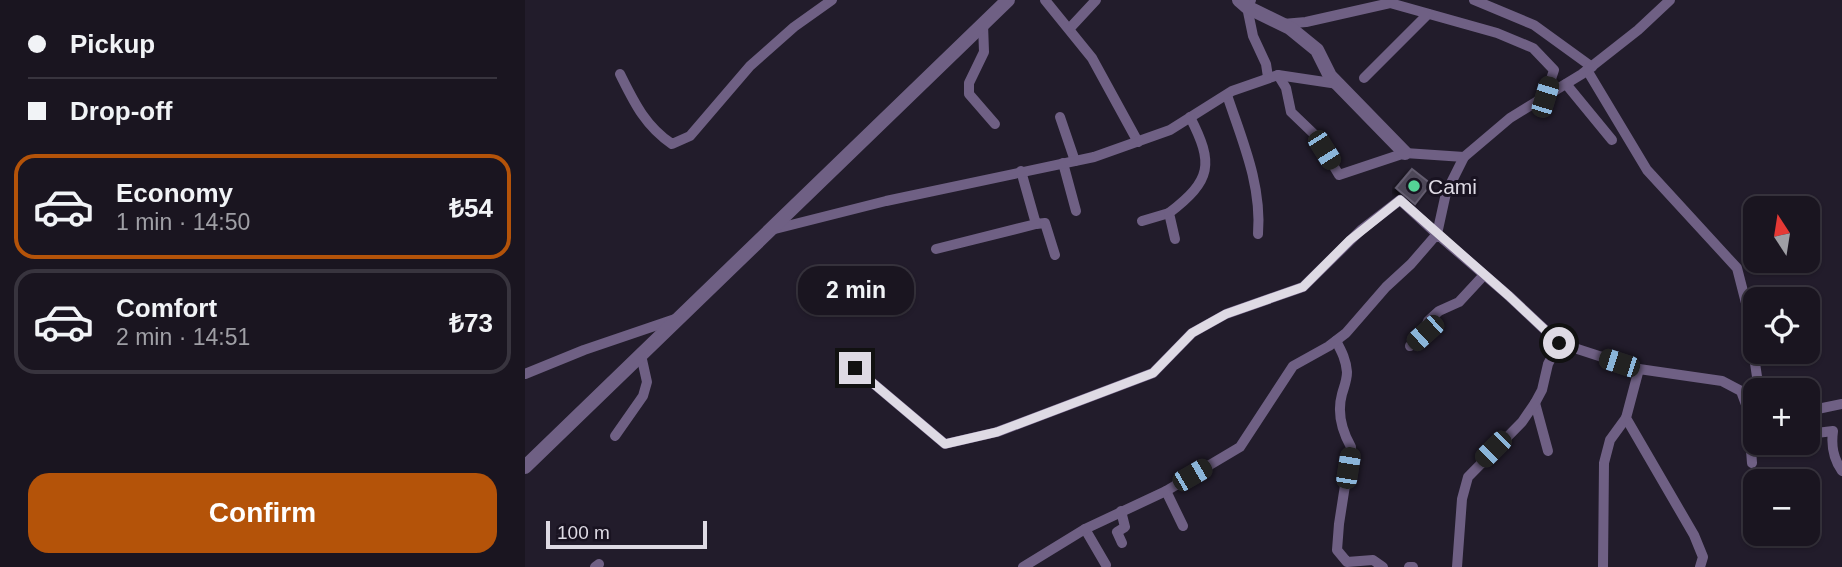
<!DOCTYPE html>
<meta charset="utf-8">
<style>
body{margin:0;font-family:Helvetica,sans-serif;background:#231e29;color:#f1f3f6;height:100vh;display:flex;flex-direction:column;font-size:26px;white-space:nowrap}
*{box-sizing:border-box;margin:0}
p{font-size:23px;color:#9f9fa5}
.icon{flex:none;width:38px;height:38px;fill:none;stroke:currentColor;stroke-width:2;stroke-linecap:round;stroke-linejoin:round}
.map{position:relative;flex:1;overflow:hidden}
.panel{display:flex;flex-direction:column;background:#1a1520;width:525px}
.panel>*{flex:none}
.guide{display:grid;align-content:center;height:154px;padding:0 28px;background:#1a1520}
.needle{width:46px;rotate:348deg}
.fabs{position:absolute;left:1218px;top:196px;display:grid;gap:14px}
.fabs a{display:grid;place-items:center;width:77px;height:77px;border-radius:14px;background:#1a1520;box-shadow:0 2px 5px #0004,0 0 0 2px #38343e;font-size:35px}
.scale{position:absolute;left:21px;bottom:18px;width:161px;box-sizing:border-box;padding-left:7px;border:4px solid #dedae4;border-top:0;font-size:19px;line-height:24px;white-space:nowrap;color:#dedae4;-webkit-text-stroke:5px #191321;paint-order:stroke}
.end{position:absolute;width:32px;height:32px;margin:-16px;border:9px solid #dedae4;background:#111;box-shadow:0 0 0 4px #111}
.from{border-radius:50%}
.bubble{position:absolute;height:49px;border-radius:21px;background:#1a1520;box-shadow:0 2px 5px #0004,0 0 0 2px #38343e;font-size:23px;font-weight:700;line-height:49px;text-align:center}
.car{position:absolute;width:21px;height:42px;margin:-21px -10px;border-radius:9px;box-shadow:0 0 5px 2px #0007;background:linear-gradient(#222 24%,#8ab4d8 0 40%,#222 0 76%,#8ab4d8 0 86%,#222 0)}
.guide b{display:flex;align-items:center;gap:24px;height:66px;font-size:26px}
.guide b+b{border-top:2px solid #38343e}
.guide i{width:18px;height:18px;background:#f1f3f6}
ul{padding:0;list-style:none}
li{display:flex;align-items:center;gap:21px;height:105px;margin:0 14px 10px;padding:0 14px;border:4px solid #38343e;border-radius:21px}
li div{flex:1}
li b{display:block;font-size:26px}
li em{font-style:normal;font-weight:700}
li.selected{border-color:#b45309}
li>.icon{width:63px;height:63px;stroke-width:1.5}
.action{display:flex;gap:14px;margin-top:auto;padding:14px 28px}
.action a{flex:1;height:80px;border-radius:21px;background:#b45309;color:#fff;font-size:28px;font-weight:700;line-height:80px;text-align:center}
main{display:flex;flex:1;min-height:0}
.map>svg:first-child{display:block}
</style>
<main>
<section class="panel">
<div class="guide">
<b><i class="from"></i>Pickup</b>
<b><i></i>Drop-off</b>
</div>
<ul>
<li class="selected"><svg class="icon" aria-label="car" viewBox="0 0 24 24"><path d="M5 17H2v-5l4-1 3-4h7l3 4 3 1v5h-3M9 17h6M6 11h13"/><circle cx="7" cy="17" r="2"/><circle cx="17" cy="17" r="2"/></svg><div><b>Economy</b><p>1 min · 14:50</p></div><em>₺54</em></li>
<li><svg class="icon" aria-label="car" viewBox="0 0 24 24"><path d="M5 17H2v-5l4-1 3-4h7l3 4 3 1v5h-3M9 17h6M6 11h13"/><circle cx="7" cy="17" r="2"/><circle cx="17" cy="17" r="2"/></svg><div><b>Comfort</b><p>2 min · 14:51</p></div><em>₺73</em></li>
</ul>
<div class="action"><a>Confirm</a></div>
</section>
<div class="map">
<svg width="1317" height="567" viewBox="0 0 1317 567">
<defs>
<filter id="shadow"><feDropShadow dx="-3.5" dy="3.5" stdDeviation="2" flood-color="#0009"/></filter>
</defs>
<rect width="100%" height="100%" fill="#221c2b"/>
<path fill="#4e4758" stroke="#645d6f" stroke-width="2" filter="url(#shadow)" d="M 887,169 L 906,184 L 890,204 L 871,188 Z"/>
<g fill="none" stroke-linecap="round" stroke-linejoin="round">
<g stroke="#6f6084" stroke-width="10">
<path d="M 520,0 L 567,58 L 613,142"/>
<path d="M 726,0 L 722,7 L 728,36 L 741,64 L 743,77"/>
<path d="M 949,0 L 1009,25 L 1067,67"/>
<path d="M 458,24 L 459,52 L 444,83 L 444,94 L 470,124"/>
<path d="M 758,24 L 781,22 L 865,3 L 972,33 L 1008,48 L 1029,70 L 1020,97"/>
<path d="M 545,28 L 571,0"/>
<path d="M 1062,70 L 1122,170 L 1212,268 L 1221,303 L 1234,390"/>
<path d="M 95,74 C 109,102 120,126 147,144 L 165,136 L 225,66 L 269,27 L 307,0"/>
<path d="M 753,75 L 761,88 L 766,112 L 790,135 L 814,175 L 880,153 L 939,157"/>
<path d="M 839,78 L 903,14"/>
<path d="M 1041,84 L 1087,140"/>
<path d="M 702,95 C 717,140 737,185 733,234"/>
<path d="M 535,117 L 550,161"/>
<path d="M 538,163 L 551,211"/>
<path d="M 496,171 L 511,224 L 520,223 L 530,255"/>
<path d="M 617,221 L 644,213"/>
<path d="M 246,230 L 361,201 L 569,157 L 645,130 L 707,91 L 753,75 L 813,84"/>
<path d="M 912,234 L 921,193 L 939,157 L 985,118 L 1057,74 L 1113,30 L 1145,0"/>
<path d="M 650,239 L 644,213 C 687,180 689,164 665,117"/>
<path d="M 411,249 L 511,224"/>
<path d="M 811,341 C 817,352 821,360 822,372 C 822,380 819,387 817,394 C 812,412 817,431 826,447 L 814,524 L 812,550 L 822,562 L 848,560 L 858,567"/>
<path d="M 885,346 L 899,333 L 903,321 L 914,311 L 934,302 L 959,275"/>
<path d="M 330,368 L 420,444 L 472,432 L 628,373 L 667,333 L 701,314 L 778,287 L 836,230 L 875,200 L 912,234"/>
<path d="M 0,374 L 59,350 L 153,318"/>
<path d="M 1010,403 L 1023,451"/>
<path d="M 1283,411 L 1317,404"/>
<path d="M 1283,434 L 1308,431 C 1306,446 1308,458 1317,471"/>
<path d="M 90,436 L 118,396 L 122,382 L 116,355"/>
<path d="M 641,491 L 658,526"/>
<path d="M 596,511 L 600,527 L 592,532 L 597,543"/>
<path d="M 560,529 L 581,565"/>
<path d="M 70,567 L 74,564"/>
<path d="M 498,567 L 560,529 L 641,491 L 715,447 L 768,366 L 804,346 L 821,333 L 861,287 L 886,264 L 912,234 L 984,296 L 1034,343"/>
<path d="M 884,567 L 888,567"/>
<path d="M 932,567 L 937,499 L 943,477 L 997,422 L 1010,403 L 1017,390 L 1023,364 L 1034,343 L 1114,369"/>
<path d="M 1078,567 L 1079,463 L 1085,440 L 1101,418"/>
<path d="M 1175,567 L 1178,557 L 1169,535 L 1101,418 L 1114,369 L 1197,381 L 1216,391 L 1223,410 L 1227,463"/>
</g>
<g stroke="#6f6084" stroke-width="14">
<path d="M 714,0 L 722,7 L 765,28 L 792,50 L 805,76 L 880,153"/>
<path d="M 0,467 L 483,0"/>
</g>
</g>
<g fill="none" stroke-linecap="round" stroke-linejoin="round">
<path stroke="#dedae4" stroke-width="9" d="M 330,368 L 420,444 L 472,432 L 628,373 L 667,333 L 701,314 L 778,287 L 825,240 L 875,200 L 984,296 L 1034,343"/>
</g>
<circle fill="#54d396" stroke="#191321" stroke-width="2.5" cx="889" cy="186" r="7"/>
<g text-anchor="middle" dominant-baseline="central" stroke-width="6" stroke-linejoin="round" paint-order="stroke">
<g font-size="21" fill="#dedae4" stroke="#191321" text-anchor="start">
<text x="903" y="186">Cami</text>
</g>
</g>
</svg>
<div class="fabs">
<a><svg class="needle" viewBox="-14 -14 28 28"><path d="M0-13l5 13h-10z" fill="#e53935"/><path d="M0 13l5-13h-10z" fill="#9f9fa5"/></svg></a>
<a><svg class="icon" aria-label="locate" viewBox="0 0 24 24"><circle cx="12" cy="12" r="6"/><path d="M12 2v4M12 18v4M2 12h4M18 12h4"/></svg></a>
<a>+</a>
<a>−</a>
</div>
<div class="scale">100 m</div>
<i class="end from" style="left:1034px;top:343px"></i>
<i class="end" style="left:330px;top:368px"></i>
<div class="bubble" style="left:273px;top:266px;width:116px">2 min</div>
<i class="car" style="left:1020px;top:97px;rotate:17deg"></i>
<i class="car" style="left:799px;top:150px;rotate:148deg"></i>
<i class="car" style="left:900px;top:333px;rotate:228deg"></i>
<i class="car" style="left:1094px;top:363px;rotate:288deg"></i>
<i class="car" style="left:968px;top:449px;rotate:225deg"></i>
<i class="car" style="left:823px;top:468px;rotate:9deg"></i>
<i class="car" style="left:667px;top:475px;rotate:60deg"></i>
</div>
</main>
